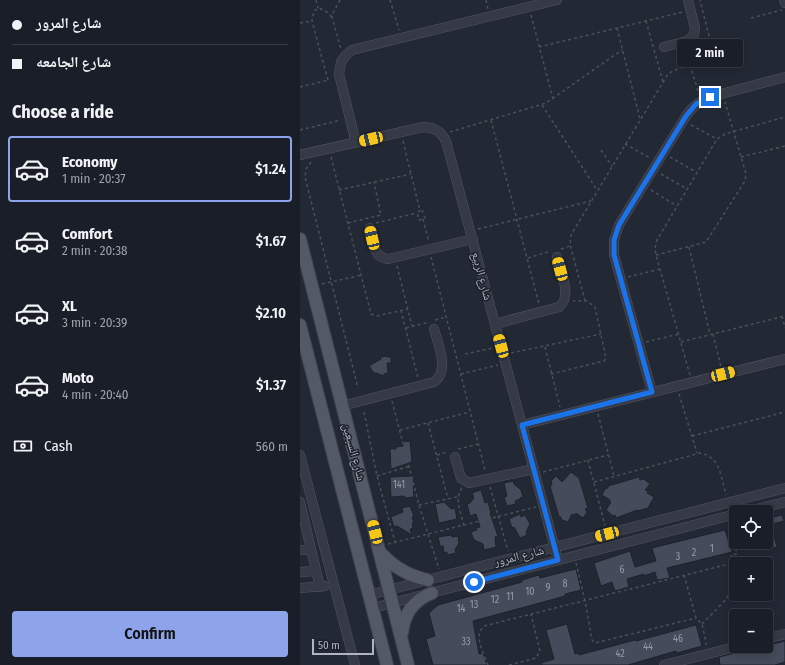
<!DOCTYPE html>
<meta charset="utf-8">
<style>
body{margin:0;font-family:"Fira Sans Condensed","Noto Naskh Arabic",sans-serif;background:#272b34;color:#f1f3f6;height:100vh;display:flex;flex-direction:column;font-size:15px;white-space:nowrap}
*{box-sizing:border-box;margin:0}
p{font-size:13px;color:#9fa2a8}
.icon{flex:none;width:22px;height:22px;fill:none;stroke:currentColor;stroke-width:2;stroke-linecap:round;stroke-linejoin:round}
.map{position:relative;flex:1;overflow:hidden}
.details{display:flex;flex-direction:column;background:#1a1e28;width:300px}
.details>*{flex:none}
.banner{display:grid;align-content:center;height:88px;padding:0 12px;background:#1a1e28}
.buttons{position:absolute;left:429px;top:505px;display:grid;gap:8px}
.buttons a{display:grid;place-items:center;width:44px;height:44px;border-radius:4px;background:#1a1e28;box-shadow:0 2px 10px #0003,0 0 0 1px #383c45;font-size:20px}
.scale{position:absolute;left:12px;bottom:10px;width:62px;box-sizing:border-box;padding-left:4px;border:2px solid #b1b5c2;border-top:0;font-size:11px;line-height:14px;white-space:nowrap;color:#b1b5c2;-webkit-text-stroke:3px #1c202b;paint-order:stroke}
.end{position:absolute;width:18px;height:18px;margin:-9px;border:5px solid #1a73e8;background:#fff;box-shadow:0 0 0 2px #fff}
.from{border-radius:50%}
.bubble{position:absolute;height:28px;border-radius:4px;background:#1a1e28;box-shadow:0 2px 10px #0003,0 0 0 1px #383c45;font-size:13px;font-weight:600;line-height:28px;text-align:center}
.car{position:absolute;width:12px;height:24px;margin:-12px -6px;border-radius:5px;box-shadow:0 0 3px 1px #0007;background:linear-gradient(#f5c518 24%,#345 0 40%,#f5c518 0 76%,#345 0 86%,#f5c518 0)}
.banner b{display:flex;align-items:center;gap:14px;height:38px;font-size:15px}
.banner b+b{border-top:1px solid #383c45}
.banner i{width:10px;height:10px;background:#f1f3f6}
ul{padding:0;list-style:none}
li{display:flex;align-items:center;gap:12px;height:66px;margin:0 8px 6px;padding:0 4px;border:2px solid transparent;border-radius:4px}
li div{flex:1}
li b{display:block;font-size:15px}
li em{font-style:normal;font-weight:600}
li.on{border-color:#8ea4ea}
li>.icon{width:36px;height:36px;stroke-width:1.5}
h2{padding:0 12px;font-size:18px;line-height:48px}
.pay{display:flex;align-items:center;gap:10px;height:44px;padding:0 12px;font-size:15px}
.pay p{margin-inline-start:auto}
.action{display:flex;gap:8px;margin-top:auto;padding:8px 12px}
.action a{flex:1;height:46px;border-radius:4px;background:#8ea4ea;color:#111;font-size:16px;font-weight:600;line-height:46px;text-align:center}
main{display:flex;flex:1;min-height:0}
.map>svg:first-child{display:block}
</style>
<main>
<section class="details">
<div class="banner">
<b><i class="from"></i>شارع المرور</b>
<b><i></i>شارع الجامعه</b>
</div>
<h2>Choose a ride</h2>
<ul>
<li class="on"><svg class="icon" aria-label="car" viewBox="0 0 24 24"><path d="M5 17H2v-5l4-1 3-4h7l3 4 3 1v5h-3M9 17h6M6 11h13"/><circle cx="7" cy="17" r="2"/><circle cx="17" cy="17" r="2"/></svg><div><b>Economy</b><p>1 min · 20:37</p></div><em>$1.24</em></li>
<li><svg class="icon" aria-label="car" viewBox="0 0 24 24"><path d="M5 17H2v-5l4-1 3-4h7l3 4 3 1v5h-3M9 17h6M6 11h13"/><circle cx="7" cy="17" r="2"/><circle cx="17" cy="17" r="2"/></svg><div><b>Comfort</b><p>2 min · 20:38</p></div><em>$1.67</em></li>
<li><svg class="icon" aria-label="car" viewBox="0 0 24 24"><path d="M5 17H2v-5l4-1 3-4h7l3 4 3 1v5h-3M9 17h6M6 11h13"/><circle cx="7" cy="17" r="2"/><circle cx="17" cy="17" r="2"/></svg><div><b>XL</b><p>3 min · 20:39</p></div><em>$2.10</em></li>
<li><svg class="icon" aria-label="car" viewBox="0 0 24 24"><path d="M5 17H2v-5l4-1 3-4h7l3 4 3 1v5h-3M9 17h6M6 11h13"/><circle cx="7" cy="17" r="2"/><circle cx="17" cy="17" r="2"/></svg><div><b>Moto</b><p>4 min · 20:40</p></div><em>$1.37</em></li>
</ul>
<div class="pay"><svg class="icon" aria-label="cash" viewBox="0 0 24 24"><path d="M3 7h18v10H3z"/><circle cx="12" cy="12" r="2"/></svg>Cash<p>560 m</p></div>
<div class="action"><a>Confirm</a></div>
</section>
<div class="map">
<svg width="485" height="665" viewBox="0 0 485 665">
<rect width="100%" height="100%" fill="#232835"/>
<g fill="#454b5a" stroke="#1e222d">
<path d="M 87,356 L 87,357 L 91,357 L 91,363 L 87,363 L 88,373 L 84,374 L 84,376 L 76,373 L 74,373 L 69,366 L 81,359 L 81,357 Z"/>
<path d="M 110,441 L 112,462 L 91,469 L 90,449 L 96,449 L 96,447 L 103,446 L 103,442 Z"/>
<path d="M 271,472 L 279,478 L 288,508 L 285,509 L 287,512 L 283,518 L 276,513 L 275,515 L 272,514 L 268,522 L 262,520 L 261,517 L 259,517 L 250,486 L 252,485 L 251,481 L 256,476 L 262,482 Z"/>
<path d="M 111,476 L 113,478 L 114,497 L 105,498 L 104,496 L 91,497 L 90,477 Z"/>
<path d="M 339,477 L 340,480 L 344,479 L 350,484 L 345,490 L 348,491 L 347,493 L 354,497 L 348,508 L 338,511 L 337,510 L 316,518 L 315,515 L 313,516 L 306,510 L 311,502 L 309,502 L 310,500 L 302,495 L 305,489 L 308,488 L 308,486 Z"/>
<path d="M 213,481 L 214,484 L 221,490 L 223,497 L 220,498 L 220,499 L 215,501 L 216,504 L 207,506 L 204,497 L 207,496 L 204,483 Z"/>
<path d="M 181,490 L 185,503 L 188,502 L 191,513 L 190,513 L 198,536 L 195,537 L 196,547 L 184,550 L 183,544 L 174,540 L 171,532 L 177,530 L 176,528 L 180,527 L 176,514 L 170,516 L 167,504 L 170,503 L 174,498 L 172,493 Z"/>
<path d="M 144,502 L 151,509 L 155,508 L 157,519 L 139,523 L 135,504 Z"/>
<path d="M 110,506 L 114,516 L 112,517 L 114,523 L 112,523 L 113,528 L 110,529 L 112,535 L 97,526 L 94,527 L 91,517 L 103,512 L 102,508 Z"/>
<path d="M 220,514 L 221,517 L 225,515 L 230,524 L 226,532 L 227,535 L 220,538 L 214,527 L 212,528 L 209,519 Z"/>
<path d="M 466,515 L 468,515 L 469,518 L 482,515 L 484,521 L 471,524 L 477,547 L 469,549 L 466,538 Z"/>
<path d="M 425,530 L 432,552 L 367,568 L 370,578 L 357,580 L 355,572 L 344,576 L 344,574 L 327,579 L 329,587 L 315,591 L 312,582 L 301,586 L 294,563 L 330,551 L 335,567 L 356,561 L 352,548 Z"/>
<path d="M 152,535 L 152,537 L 158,536 L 159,543 L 155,550 L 156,553 L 147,555 L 147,552 L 144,553 L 143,546 L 140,546 L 138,537 Z"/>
<path d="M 276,569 L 281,590 L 265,594 L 265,596 L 247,601 L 173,621 L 179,654 L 183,653 L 187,665 L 133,665 L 126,639 L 135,636 L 129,613 L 138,605 L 222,582 L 222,580 L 239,575 L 240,578 Z"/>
<path d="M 267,624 L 275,654 L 278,653 L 279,655 L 335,640 L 336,641 L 396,625 L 402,646 L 377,653 L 376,651 L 328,665 L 242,665 L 241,663 L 254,659 L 246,630 Z"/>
<path d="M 485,641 L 485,662 L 475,665 L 420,665 L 419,657 Z"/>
</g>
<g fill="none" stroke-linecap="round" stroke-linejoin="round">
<g stroke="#515561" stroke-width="10">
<g id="minor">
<path d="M 484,0 L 485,3"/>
<path d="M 364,47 L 387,41 L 394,35 L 395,28 L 388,0"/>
<path d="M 56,143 L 39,74 L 41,62 L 46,55 L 52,50 L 257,0"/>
<path d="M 0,155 L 123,127 C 133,127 141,131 146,141 L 258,560"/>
<path d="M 70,228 C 72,240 73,258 88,259 L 173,239"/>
<path d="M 195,324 L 259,307 C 273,296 260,271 257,257"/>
<path d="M 352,392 L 314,255 L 314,240 L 319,225 L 386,116 C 392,107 400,101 410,97 L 485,77"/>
<path d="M 42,406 L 134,382 C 150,371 138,344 134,329"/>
<path d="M 222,425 L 485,359"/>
<path d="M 0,455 L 55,665"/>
<path d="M 155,457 L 161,478 L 169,483 L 234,469"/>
<path d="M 0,502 L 20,587"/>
<path d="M 445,512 L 485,502"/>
<path d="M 0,550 L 11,550"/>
<path d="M 0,572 L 16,571"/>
<path d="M 0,588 L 25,586"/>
<path d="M 69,595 L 485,488"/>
<path d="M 73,608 L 436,514"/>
<path d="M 466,639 L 485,634"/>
<path d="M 364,665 L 439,646"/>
</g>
</g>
<g stroke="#40444f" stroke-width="14">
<g id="major">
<path d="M 0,239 L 108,665"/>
<path d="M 0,325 L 87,665"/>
<path d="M 80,552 C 93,567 109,576 128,580"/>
<path d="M 102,633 C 104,613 114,600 132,593"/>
</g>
</g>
<g stroke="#465358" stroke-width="1.5" stroke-dasharray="3 3" stroke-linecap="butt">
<path d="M 16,0 L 18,8"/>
<path d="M 40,0 L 33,13 L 32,17 L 41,49"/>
<path d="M 90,0 L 99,30"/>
<path d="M 186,0 L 188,9"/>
<path d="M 231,15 L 253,99"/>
<path d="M 451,18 L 482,10"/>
<path d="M 346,21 L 363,82"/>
<path d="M 0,23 L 12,21"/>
<path d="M 317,28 L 340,119"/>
<path d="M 239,47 L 383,12"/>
<path d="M 390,65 L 399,94"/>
<path d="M 28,80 L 12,21 L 14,11 L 19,8 L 27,12 L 32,17"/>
<path d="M 0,87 L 29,80"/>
<path d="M 242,105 L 297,190"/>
<path d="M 191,120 L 239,304"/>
<path d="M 391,125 L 417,139"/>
<path d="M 0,130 L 41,120"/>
<path d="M 150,132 L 246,103 L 322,50"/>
<path d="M 103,141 L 120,211"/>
<path d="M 325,144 L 350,158"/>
<path d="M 301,150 L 312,166"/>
<path d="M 31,157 L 71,314 L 77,316 L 108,309"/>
<path d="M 370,157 L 396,172"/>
<path d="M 441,157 L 485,146"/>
<path d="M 11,162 L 6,169 L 5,177 L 58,388"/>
<path d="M 361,174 L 387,189"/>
<path d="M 39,190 L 111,174"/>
<path d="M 351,190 L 377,206"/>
<path d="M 122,210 L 125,218 L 119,220 L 117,212 Z"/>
<path d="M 123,219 L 129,242"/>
<path d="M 48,223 L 81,215 L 74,182"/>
<path d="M 76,223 L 117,213"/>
<path d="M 178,229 L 291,201"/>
<path d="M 389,247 L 410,334"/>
<path d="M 261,249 L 270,246"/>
<path d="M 356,255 L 406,242 L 445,181 L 446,174 L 425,102"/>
<path d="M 131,257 L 185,470"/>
<path d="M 228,258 L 251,251"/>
<path d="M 97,266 L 112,326"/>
<path d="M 328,277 L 360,269"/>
<path d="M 22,284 L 62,275"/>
<path d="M 285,301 L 270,244 L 271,235 L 368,74 L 373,71 L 412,56 L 413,52 L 400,0"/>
<path d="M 101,310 L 118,378"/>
<path d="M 482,316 L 485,328"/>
<path d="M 135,320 L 146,317"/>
<path d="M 106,328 L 129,322"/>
<path d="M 413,334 L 421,367"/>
<path d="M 346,342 L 379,334"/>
<path d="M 381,342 L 485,316"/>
<path d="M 245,347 L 260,407"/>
<path d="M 211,353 L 301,334"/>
<path d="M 165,354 L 193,348"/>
<path d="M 161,374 L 198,365"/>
<path d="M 251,374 L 304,361 L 306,358 L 295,307 L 287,301 L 273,301"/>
<path d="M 390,375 L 356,255 L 355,248 L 357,240 L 417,139 L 425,134 L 485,117"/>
<path d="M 379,394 L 397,453"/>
<path d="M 92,401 L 119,505 L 139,569"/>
<path d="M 64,412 L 77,476 L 95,542"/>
<path d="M 298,414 L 314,476"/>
<path d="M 128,423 L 148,499"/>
<path d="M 100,430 L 170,412"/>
<path d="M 392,436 L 485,412"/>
<path d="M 158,449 L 179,444"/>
<path d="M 137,455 L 148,452"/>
<path d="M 288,460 L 305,526"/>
<path d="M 243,472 L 308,455"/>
<path d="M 77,476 L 110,466"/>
<path d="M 294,482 L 400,453 C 421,457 421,478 426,495"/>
<path d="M 190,487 L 208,551"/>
<path d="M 162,488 C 154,499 161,513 164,526"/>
<path d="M 119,505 L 157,497"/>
<path d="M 88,544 L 236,507"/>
<path d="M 276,563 L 285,601 L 292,640 L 295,643 L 396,618"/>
<path d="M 384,575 L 396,618 L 402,624 L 406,642 L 406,645"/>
<path d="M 402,624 C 415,610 436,595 435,574 C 434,567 432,561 431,555 L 437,554 L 430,524"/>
<path d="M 188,665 C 184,654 173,636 184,626 L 433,563"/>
<path d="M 209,665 L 236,658 L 240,651 L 231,614"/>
</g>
<use href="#minor" stroke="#363a46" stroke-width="9"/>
<use href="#major" stroke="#545966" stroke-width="12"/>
</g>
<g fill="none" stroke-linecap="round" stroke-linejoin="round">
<path stroke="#1a73e8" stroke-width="5" d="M 174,582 L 258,560 L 222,425 L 352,392 L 314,255 L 314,240 L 319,225 L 386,116 L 396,104 L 410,97"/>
</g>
<g text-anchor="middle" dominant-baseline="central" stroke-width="3" stroke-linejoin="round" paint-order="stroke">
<g font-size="10" fill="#969aa8">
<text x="99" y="485">141</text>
<text x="412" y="549">1</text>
<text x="394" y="553">2</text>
<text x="378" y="557">3</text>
<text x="322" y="570">6</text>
<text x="265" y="584">8</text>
<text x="248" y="588">9</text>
<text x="230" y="592">10</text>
<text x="210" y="597">11</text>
<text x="195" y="600">12</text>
<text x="174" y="605">13</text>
<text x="161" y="609">14</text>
<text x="378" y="639">46</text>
<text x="166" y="642">33</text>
<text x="348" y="647">44</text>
<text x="320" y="654">42</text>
</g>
<g font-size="12" fill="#b1b5c2" stroke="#1c202b">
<text transform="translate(182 276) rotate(75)">شارع الربيع</text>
<text transform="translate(54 452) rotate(75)">شارع السبعين</text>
<text transform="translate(219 556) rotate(-14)">شارع المرور</text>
</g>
</g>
</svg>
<div class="buttons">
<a><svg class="icon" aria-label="locate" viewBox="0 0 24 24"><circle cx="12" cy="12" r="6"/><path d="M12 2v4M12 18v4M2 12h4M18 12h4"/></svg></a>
<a>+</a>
<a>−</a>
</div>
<div class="scale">50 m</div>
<i class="end from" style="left:174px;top:582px"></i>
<i class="end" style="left:410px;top:97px"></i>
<div class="bubble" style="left:377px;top:39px;width:66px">2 min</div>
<i class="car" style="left:71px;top:139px;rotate:257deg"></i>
<i class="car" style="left:72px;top:238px;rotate:347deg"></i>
<i class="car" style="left:260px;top:269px;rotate:345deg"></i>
<i class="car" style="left:201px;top:346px;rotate:345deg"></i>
<i class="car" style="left:423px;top:374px;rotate:76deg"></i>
<i class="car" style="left:75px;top:532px;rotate:346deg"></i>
<i class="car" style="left:307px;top:534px;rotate:255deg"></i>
</div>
</main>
